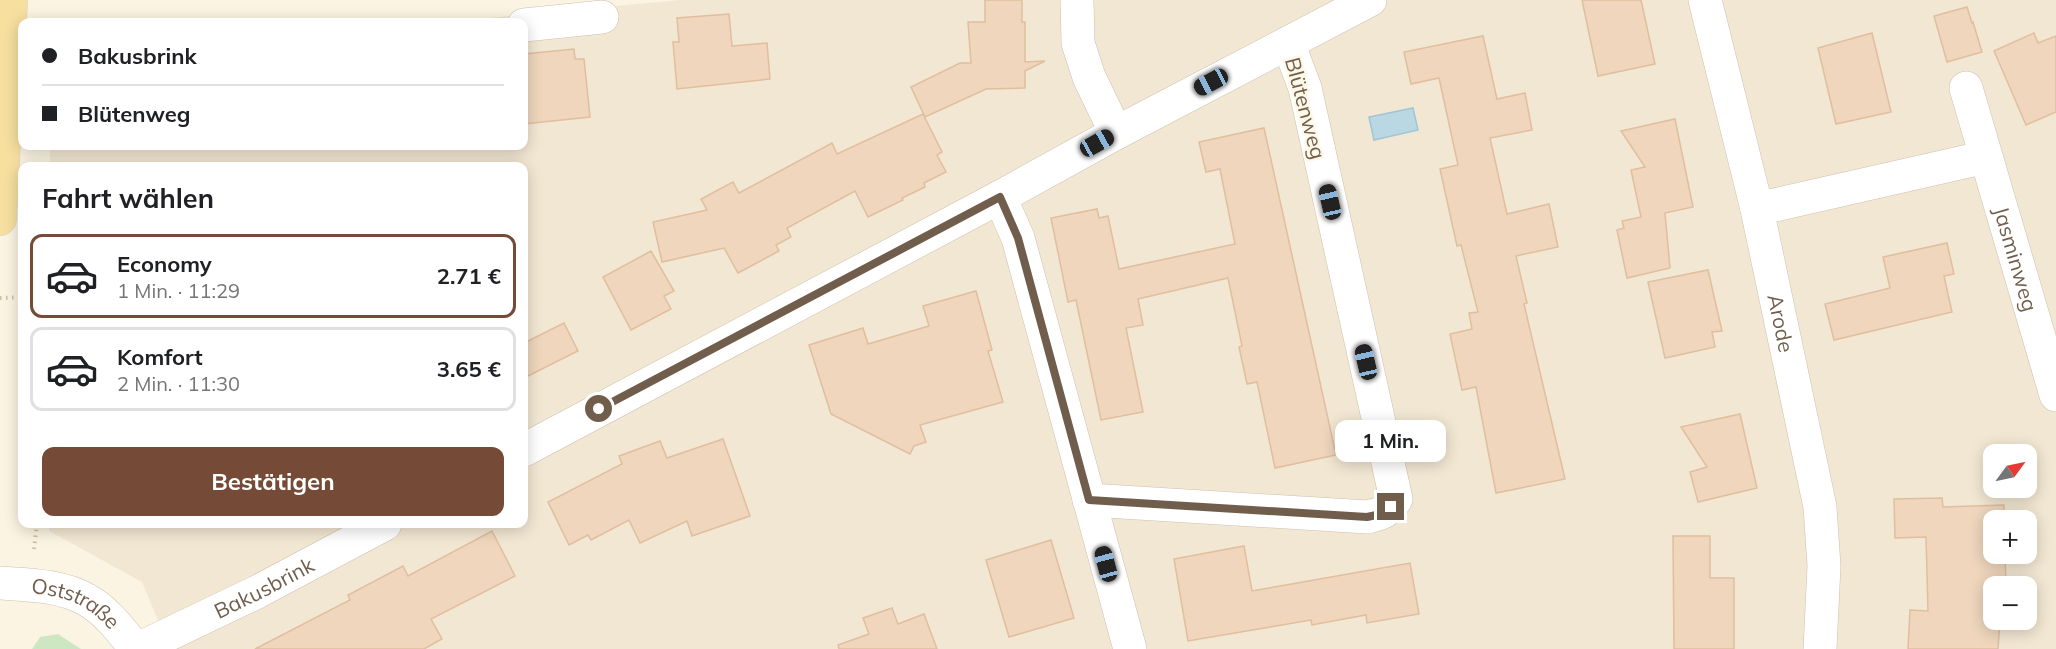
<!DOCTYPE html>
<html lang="de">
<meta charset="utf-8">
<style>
body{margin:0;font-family:Mulish,sans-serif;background:#f2f2f2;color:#202124;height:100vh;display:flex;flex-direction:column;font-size:22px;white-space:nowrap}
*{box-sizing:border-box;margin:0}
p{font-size:20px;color:#757577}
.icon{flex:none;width:33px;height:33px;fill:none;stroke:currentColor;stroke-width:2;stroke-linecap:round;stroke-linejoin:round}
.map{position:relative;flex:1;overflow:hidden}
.drawer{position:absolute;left:18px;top:162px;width:510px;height:366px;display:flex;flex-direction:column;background:#fff;border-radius:12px;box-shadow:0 3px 15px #0003}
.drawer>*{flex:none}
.hud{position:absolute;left:18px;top:18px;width:510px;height:132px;border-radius:12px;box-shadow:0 3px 15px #0003;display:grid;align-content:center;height:132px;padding:0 24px;background:#fff}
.needle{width:39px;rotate:57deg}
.buttons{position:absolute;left:1983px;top:444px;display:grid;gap:12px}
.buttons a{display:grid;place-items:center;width:54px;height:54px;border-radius:12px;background:#fff;box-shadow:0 3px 15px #0003;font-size:30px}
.end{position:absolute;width:27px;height:27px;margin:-14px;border:8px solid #715d4b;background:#fff;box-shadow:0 0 0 3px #fff}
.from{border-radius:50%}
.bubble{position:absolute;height:42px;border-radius:12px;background:#fff;box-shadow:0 3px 15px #0003;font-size:20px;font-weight:700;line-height:42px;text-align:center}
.car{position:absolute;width:18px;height:36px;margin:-18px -9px;border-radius:8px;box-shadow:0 0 4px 2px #0007;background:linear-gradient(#222 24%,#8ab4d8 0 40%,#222 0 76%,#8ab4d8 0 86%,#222 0)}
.hud b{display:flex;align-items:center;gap:21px;height:57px;font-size:22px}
.hud b+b{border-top:2px solid #e0e0e0}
.hud i{width:15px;height:15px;background:#202124}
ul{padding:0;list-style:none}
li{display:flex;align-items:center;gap:18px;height:84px;margin:0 12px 9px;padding:0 12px;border:3px solid #e0e0e0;border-radius:12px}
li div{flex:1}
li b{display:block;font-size:22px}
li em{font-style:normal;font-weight:700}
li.on{border-color:#754b37}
li>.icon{width:54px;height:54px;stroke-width:1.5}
h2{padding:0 24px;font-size:27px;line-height:72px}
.button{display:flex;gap:12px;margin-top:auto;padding:12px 24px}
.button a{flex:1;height:69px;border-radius:12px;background:#754b37;color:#fff;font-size:24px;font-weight:700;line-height:69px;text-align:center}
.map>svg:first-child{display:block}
</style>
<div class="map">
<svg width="2056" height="649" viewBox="0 0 2056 649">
<rect width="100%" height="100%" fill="#fbf4e3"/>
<path fill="#f2e7d2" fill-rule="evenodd" d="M 680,0 L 2056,0 L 2056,649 L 170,649 L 142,582 L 49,531 L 49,524 L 524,524 L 524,166 L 50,166 L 50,146 L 524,146 L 524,22 L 447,22 ZM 1994,454 L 2026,454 L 2026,488 L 1994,488 ZM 1994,520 L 2026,520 L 2026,554 L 1994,554 ZM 1994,586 L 2026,586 L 2026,620 L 1994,620 Z"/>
<path fill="#cee7c3" d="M 58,634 L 81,649 L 32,649 L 40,637 Z"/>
<path fill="#b9d8e3" stroke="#a0c6d4" stroke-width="1.5" d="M 1413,108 L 1418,130 L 1374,140 L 1369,117 Z"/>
<g fill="#efd6bd" stroke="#e0be9e" stroke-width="1.5">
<path d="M 985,0 L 1022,0 L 1022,22 L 1025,22 L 1025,62 L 1045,61 L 1025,71 L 1025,88 L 986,89 L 925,117 L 911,87 L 960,63 L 971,63 L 968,22 L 985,22 Z"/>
<path d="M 1582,0 L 1641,0 L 1655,64 L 1598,76 Z"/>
<path d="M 1967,7 L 1972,23 L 1973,22 L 1982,52 L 1947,62 L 1934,16 Z"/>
<path d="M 729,14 L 732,46 L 767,43 L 770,79 L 677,89 L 673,42 L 679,42 L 677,18 Z"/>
<path d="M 1872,33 L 1891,112 L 1836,124 L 1818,48 Z"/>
<path d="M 2034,33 L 2038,43 L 2056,36 L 2056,112 L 2026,125 L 1994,51 Z"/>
<path d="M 1483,36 L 1497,99 L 1525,93 L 1532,130 L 1490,138 L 1507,214 L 1549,204 L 1558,247 L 1516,256 L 1527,303 L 1524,304 L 1565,479 L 1496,493 L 1476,387 L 1462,390 L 1450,334 L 1472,329 L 1469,313 L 1478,312 L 1461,245 L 1457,246 L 1440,169 L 1458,165 L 1439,78 L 1411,84 L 1404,52 Z"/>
<path d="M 574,49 L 575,59 L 584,59 L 590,117 L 524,124 L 524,54 Z"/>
<path d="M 923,114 L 942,152 L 937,155 L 946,172 L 924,183 L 925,187 L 902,198 L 903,200 L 868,217 L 855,191 L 787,228 L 791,237 L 776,245 L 779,251 L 738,273 L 724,248 L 662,262 L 653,222 L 707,210 L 701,199 L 733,182 L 739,193 L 832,143 L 837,154 Z"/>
<path d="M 1675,119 L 1693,207 L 1665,213 L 1670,268 L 1627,278 L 1617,230 L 1624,228 L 1622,221 L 1641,217 L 1631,170 L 1645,167 L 1621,131 Z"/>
<path d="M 1264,128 L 1336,455 L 1275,468 L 1257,382 L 1247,384 L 1239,347 L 1242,346 L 1228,278 L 1138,299 L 1143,325 L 1126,328 L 1143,412 L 1101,420 L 1076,300 L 1068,302 L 1051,218 L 1097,209 L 1099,218 L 1108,216 L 1119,269 L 1235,244 L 1220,169 L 1206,172 L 1199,142 Z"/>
<path d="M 1947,243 L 1954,274 L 1944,276 L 1952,312 L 1834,340 L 1825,304 L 1890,288 L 1883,257 Z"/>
<path d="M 651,251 L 674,291 L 664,296 L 671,309 L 631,330 L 603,277 Z"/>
<path d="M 1708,270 L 1722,331 L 1712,332 L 1715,347 L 1665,358 L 1648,282 Z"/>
<path d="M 976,291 L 992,350 L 988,351 L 1003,402 L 920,425 L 926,442 L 914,446 L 910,454 L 831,414 L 809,345 L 863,328 L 868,344 L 929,326 L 923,306 Z"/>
<path d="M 564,323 L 578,351 L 524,378 L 524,343 Z"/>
<path d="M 1740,414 L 1757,488 L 1698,502 L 1690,472 L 1707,467 L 1681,427 Z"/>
<path d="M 723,439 L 750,516 L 692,536 L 687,521 L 640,543 L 629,520 L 591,540 L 588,535 L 569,545 L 548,502 L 622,464 L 619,456 L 660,441 L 667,458 Z"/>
<path d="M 1942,498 L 1943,507 L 2004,505 L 2004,520 L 1994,520 L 1994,554 L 2005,554 L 2006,583 L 2002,583 L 2002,586 L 1994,586 L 1994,620 L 2000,620 L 1998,649 L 1908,649 L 1910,610 L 1928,611 L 1926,537 L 1895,538 L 1894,499 Z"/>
<path d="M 492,531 L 515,576 L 431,619 L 442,639 L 424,649 L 255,649 L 350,600 L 348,595 L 403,566 L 408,576 Z"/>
<path d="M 1673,536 L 1710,536 L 1710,578 L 1734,578 L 1734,649 L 1674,649 Z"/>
<path d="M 1051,540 L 1074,618 L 1009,637 L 986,560 Z"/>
<path d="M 1244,546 L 1252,591 L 1410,563 L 1419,614 L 1367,623 L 1366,615 L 1312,625 L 1311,620 L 1188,641 L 1174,559 Z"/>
<path d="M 892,608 L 898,624 L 924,614 L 937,649 L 839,649 L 838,645 L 869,634 L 863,618 Z"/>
</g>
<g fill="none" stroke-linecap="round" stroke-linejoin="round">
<g stroke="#cebfae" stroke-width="34">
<g id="minor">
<path d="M 1077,0 L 1078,43 L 1089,77 L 1116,133"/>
<path id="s1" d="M 1705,0 L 1757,209 L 1820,507 L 1824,566 L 1820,649"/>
<path d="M 524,25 L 602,17"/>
<path id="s2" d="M 1966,88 L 2056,395"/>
<path d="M 1000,197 L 1018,238 L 1130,649"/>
<path d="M 1757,209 L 1986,157"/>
<path d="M 524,450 L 1000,197 L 1116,133 L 1370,0"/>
<path d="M 1089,500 L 1367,517 C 1381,514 1389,511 1396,499 L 1305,88 L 1288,43"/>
<path id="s3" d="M 0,583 C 29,585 61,585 87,600 C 107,611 122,632 136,649"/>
<path id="s4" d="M 138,649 L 257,592 L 385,524"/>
</g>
</g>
<g stroke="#dad5d0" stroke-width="34">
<path id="major" d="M 0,219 L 11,0"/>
</g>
<g stroke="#d3b9a0" stroke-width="4" stroke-dasharray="1.5 4.5" stroke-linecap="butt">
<path d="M 0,298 L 22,297"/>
<path d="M 34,549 L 37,524"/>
</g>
<use href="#minor" stroke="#fff" stroke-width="33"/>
<use href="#major" stroke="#f6df9f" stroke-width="33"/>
</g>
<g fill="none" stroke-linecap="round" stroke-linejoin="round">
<path stroke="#715d4b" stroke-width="8" d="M 599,409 L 1000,197 L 1018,238 L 1089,500 L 1367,517 L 1381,514 L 1391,507"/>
</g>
<g text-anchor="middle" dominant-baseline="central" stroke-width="5" stroke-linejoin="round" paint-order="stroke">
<g font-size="21" fill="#715d4b" stroke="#fef8e9">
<text transform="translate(1306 108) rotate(75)">Blütenweg</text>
<text stroke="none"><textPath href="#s2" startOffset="178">Jasminweg</textPath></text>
<text stroke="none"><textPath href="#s1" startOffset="332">Arode</textPath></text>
<text stroke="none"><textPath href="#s4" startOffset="140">Bakusbrink</textPath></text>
<text stroke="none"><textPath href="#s3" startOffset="80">Oststraße</textPath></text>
</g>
</g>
</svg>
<div class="buttons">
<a><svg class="needle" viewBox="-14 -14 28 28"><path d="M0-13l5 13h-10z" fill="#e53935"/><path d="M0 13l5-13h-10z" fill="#757577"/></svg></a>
<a>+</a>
<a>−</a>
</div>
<i class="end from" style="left:599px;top:409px"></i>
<i class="end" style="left:1391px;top:507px"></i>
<div class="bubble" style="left:1335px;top:420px;width:111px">1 Min.</div>
<i class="car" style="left:1211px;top:82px;rotate:242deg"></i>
<i class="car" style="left:1097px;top:143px;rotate:61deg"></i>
<i class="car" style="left:1330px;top:202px;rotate:347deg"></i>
<i class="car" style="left:1366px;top:362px;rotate:347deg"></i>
<i class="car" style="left:1106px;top:564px;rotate:345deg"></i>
<div class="hud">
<b><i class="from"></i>Bakusbrink</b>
<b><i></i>Blütenweg</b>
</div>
<section class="drawer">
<h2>Fahrt wählen</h2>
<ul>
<li class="on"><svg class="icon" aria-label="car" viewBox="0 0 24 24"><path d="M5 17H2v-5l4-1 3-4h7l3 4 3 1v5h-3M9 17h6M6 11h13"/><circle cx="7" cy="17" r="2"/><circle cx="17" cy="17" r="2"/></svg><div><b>Economy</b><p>1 Min. · 11:29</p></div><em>2.71 €</em></li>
<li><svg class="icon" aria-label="car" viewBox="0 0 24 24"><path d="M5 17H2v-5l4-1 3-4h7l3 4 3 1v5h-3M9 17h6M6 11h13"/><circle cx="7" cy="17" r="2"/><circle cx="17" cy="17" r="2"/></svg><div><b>Komfort</b><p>2 Min. · 11:30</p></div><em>3.65 €</em></li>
</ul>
<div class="button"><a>Bestätigen</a></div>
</section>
</div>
